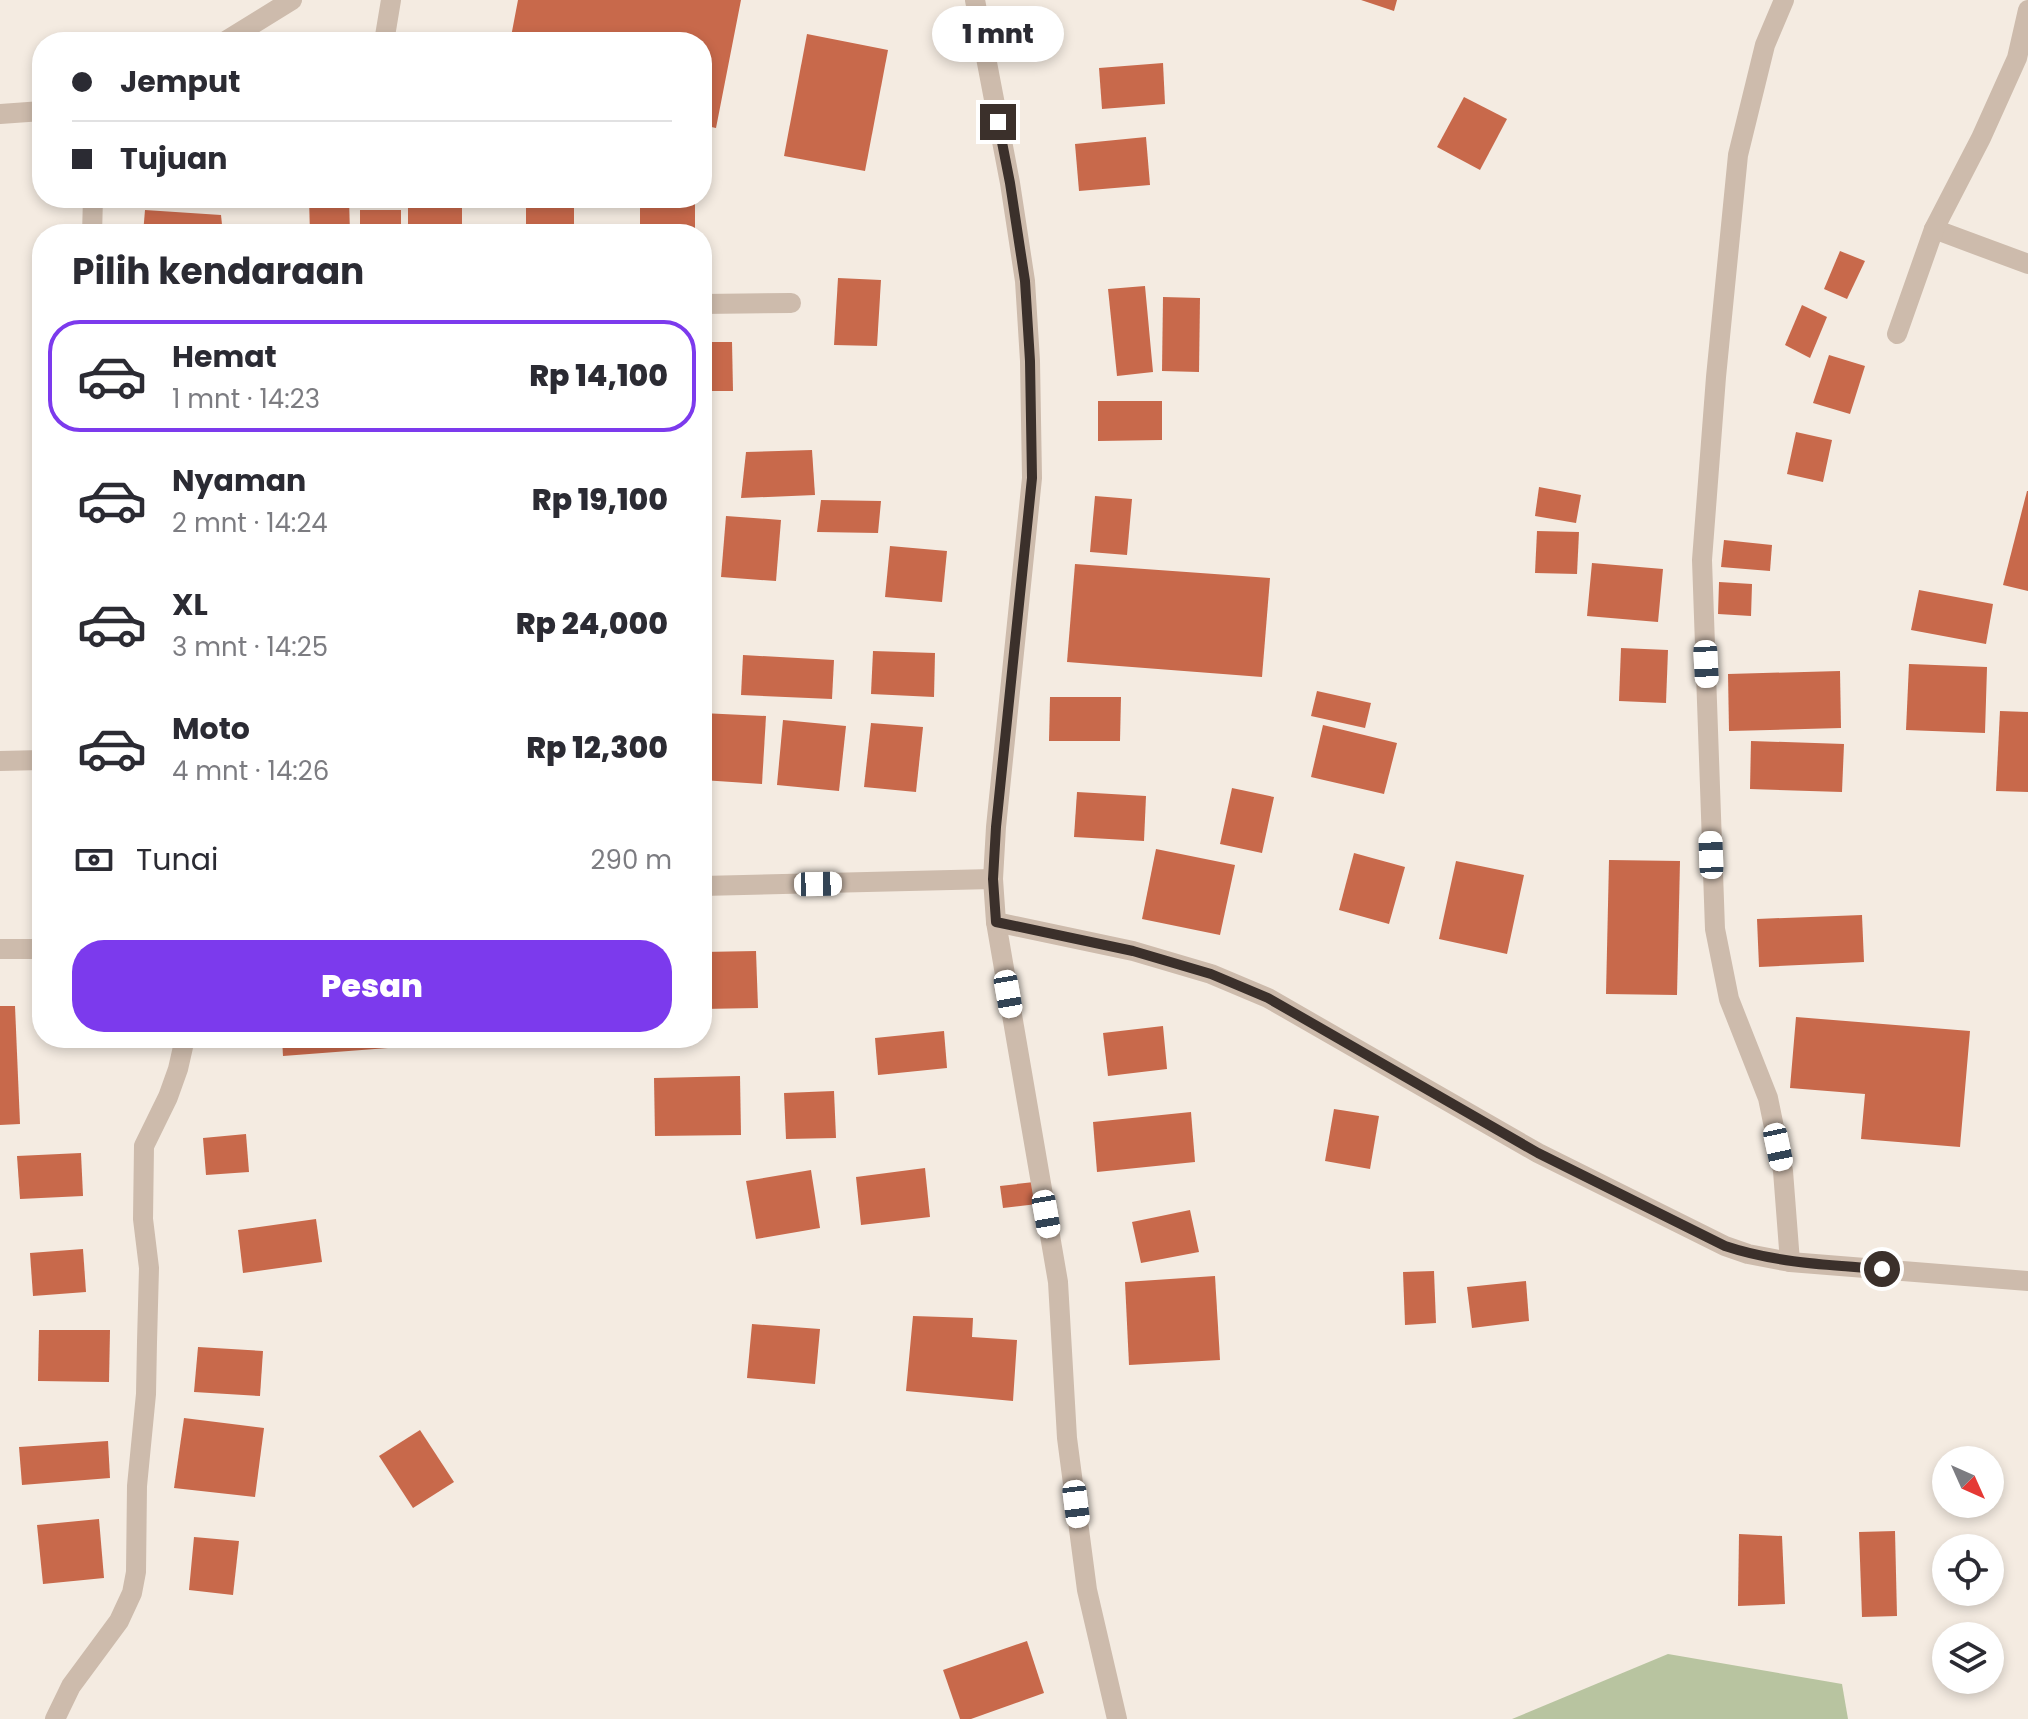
<!DOCTYPE html>
<html lang="id">
<meta charset="utf-8">
<style>
body{margin:0;font-family:Poppins,sans-serif;background:#f7f7f7;color:#2b2b33;height:100vh;display:flex;flex-direction:column;font-size:30px;white-space:nowrap}
*{box-sizing:border-box;margin:0}
p{font-size:26px;color:#7c7c81}
.icon{flex:none;width:44px;height:44px;fill:none;stroke:currentColor;stroke-width:2;stroke-linecap:round;stroke-linejoin:round}
.map{position:relative;flex:1;overflow:hidden}
.details{position:absolute;left:32px;top:224px;width:680px;height:824px;display:flex;flex-direction:column;background:#fff;border-radius:32px;box-shadow:0 4px 12px #0003}
.details>*{flex:none}
.top-card{position:absolute;left:32px;top:32px;width:680px;height:176px;border-radius:32px;box-shadow:0 4px 12px #0003;display:grid;align-content:center;height:176px;padding:0 40px;background:#fff}
.needle{width:52px;rotate:135deg}
.fabs{position:absolute;left:1932px;top:1446px;display:grid;gap:16px}
.fabs a{display:grid;place-items:center;width:72px;height:72px;border-radius:50%;background:#fff;box-shadow:0 4px 12px #0003;font-size:40px}
.end{position:absolute;width:36px;height:36px;margin:-18px;border:10px solid #3b302b;background:#fff;box-shadow:0 0 0 4px #fff}
.from{border-radius:50%}
.bubble{position:absolute;height:56px;border-radius:28px;background:#fff;box-shadow:0 4px 12px #0003;font-size:26px;font-weight:800;line-height:56px;text-align:center}
.car{position:absolute;width:24px;height:48px;margin:-24px -12px;border-radius:10px;box-shadow:0 0 6px 2px #0007;background:linear-gradient(#fff 24%,#345 0 40%,#fff 0 76%,#345 0 86%,#fff 0)}
.top-card b{display:flex;align-items:center;gap:28px;height:76px;font-size:30px}
.top-card b+b{border-top:2px solid #e1e1e2}
.top-card i{width:20px;height:20px;background:#2b2b33}
ul{padding:0;list-style:none}
li{display:flex;align-items:center;gap:24px;height:112px;margin:0 16px 12px;padding:0 24px;border:4px solid transparent;border-radius:32px}
li div{flex:1}
li b{display:block;font-size:30px}
li em{font-style:normal;font-weight:800}
li.selected{border-color:#7c3aed}
li>.icon{width:72px;height:72px;stroke-width:1.5}
h2{padding:0 40px;font-size:36px;line-height:96px}
.pay{display:flex;align-items:center;gap:20px;height:88px;padding:0 40px;font-size:30px}
.pay p{margin-inline-start:auto}
.button{display:flex;gap:16px;margin-top:auto;padding:16px 40px}
.button a{flex:1;height:92px;border-radius:32px;background:#7c3aed;color:#fff;font-size:32px;font-weight:800;line-height:92px;text-align:center}
.map>svg:first-child{display:block}
</style>
<div class="map">
<svg width="2028" height="1719" viewBox="0 0 2028 1719">
<rect width="100%" height="100%" fill="#f4ebe1"/>
<path fill="#b8c4a0" d="M 1668,1654 L 1842,1684 L 1848,1719 L 1512,1719 Z"/>
<g fill="#c8694b">
<path d="M 518,0 L 741,0 L 716,128 L 702,125 L 702,42 L 510,42 Z"/>
<path d="M 1361,0 L 1397,0 L 1394,11 Z"/>
<path d="M 807,34 L 888,50 L 865,171 L 784,156 Z"/>
<path d="M 1163,63 L 1165,104 L 1102,109 L 1099,68 Z"/>
<path d="M 1464,97 L 1507,119 L 1480,170 L 1437,147 Z"/>
<path d="M 1146,137 L 1150,185 L 1079,191 L 1075,144 Z"/>
<path d="M 309,198 L 349,198 L 350,234 L 310,234 Z"/>
<rect x="408" y="198" width="54" height="36"/>
<rect x="640" y="198" width="55" height="36"/>
<path d="M 574,199 L 574,234 L 526,234 L 526,200 Z"/>
<path d="M 145,210 L 221,215 L 223,234 L 143,234 Z"/>
<rect x="360" y="210" width="41" height="24"/>
<path d="M 1840,251 L 1865,261 L 1847,299 L 1824,289 Z"/>
<path d="M 838,278 L 881,280 L 877,346 L 834,345 Z"/>
<path d="M 1145,286 L 1153,372 L 1117,376 L 1108,289 Z"/>
<path d="M 1163,297 L 1200,298 L 1199,372 L 1162,371 Z"/>
<path d="M 1802,305 L 1827,317 L 1810,358 L 1785,345 Z"/>
<path d="M 702,342 L 732,342 L 733,391 L 702,391 Z"/>
<path d="M 1829,355 L 1865,366 L 1850,414 L 1813,403 Z"/>
<path d="M 1098,401 L 1162,401 L 1162,440 L 1098,441 Z"/>
<path d="M 1796,432 L 1832,440 L 1823,482 L 1787,474 Z"/>
<path d="M 812,450 L 815,495 L 741,498 L 746,452 Z"/>
<path d="M 1539,487 L 1581,495 L 1576,523 L 1535,516 Z"/>
<path d="M 2027,491 L 2028,491 L 2028,591 L 2003,585 Z"/>
<path d="M 1095,496 L 1132,499 L 1127,555 L 1090,552 Z"/>
<path d="M 821,500 L 881,501 L 878,533 L 817,532 Z"/>
<path d="M 726,516 L 781,520 L 776,581 L 721,577 Z"/>
<path d="M 1537,531 L 1579,532 L 1577,574 L 1535,573 Z"/>
<path d="M 1724,540 L 1772,545 L 1770,571 L 1721,567 Z"/>
<path d="M 890,546 L 947,551 L 942,602 L 885,597 Z"/>
<path d="M 1592,563 L 1663,569 L 1658,622 L 1587,616 Z"/>
<path d="M 1075,564 L 1270,578 L 1262,677 L 1067,662 Z"/>
<path d="M 1719,582 L 1752,584 L 1751,616 L 1718,614 Z"/>
<path d="M 1919,590 L 1993,604 L 1986,644 L 1911,630 Z"/>
<path d="M 1621,648 L 1668,650 L 1666,703 L 1619,701 Z"/>
<path d="M 873,651 L 935,653 L 934,697 L 871,694 Z"/>
<path d="M 743,655 L 834,660 L 832,699 L 741,695 Z"/>
<path d="M 1909,664 L 1987,667 L 1985,733 L 1906,730 Z"/>
<path d="M 1840,671 L 1841,728 L 1729,731 L 1728,674 Z"/>
<path d="M 1317,691 L 1371,703 L 1365,728 L 1311,716 Z"/>
<path d="M 1050,697 L 1121,697 L 1120,741 L 1049,741 Z"/>
<path d="M 2000,711 L 2028,712 L 2028,792 L 1996,791 Z"/>
<path d="M 702,713 L 766,716 L 762,784 L 702,780 Z"/>
<path d="M 783,720 L 846,726 L 839,791 L 777,785 Z"/>
<path d="M 871,723 L 923,727 L 916,792 L 864,787 Z"/>
<path d="M 1323,725 L 1397,743 L 1384,794 L 1311,777 Z"/>
<path d="M 1751,741 L 1844,744 L 1842,792 L 1750,789 Z"/>
<path d="M 1232,788 L 1274,797 L 1262,853 L 1220,844 Z"/>
<path d="M 1077,792 L 1146,796 L 1144,841 L 1074,837 Z"/>
<path d="M 1156,849 L 1235,865 L 1220,935 L 1142,919 Z"/>
<path d="M 1354,853 L 1405,867 L 1389,924 L 1339,910 Z"/>
<path d="M 1609,860 L 1680,861 L 1677,995 L 1606,994 Z"/>
<path d="M 1456,861 L 1524,875 L 1507,954 L 1439,939 Z"/>
<path d="M 1862,915 L 1864,962 L 1759,967 L 1757,919 Z"/>
<path d="M 756,951 L 758,1008 L 702,1009 L 702,952 Z"/>
<path d="M 0,1006 L 15,1006 L 20,1124 L 0,1125 Z"/>
<path d="M 1796,1017 L 1970,1031 L 1960,1147 L 1861,1139 L 1865,1094 L 1790,1088 Z"/>
<path d="M 1163,1026 L 1167,1069 L 1108,1076 L 1103,1033 Z"/>
<path d="M 944,1031 L 947,1068 L 878,1075 L 875,1038 Z"/>
<path d="M 282,1038 L 388,1038 L 388,1048 L 283,1056 Z"/>
<path d="M 740,1076 L 741,1135 L 655,1136 L 654,1078 Z"/>
<path d="M 834,1091 L 836,1138 L 786,1139 L 784,1093 Z"/>
<path d="M 1334,1109 L 1379,1116 L 1370,1169 L 1325,1161 Z"/>
<path d="M 1191,1112 L 1195,1162 L 1097,1172 L 1093,1122 Z"/>
<path d="M 246,1134 L 249,1172 L 206,1175 L 203,1138 Z"/>
<path d="M 81,1153 L 83,1196 L 20,1199 L 17,1156 Z"/>
<path d="M 925,1168 L 930,1217 L 861,1225 L 856,1177 Z"/>
<path d="M 811,1170 L 820,1228 L 756,1239 L 746,1181 Z"/>
<path d="M 1034,1182 L 1037,1204 L 1003,1208 L 1000,1186 Z"/>
<path d="M 1190,1210 L 1199,1252 L 1141,1263 L 1132,1222 Z"/>
<path d="M 316,1219 L 322,1262 L 243,1273 L 238,1230 Z"/>
<path d="M 83,1249 L 86,1292 L 33,1296 L 30,1253 Z"/>
<path d="M 1434,1271 L 1436,1323 L 1405,1325 L 1403,1272 Z"/>
<path d="M 1215,1276 L 1220,1360 L 1129,1365 L 1125,1282 Z"/>
<path d="M 1526,1281 L 1529,1321 L 1472,1328 L 1467,1287 Z"/>
<path d="M 913,1316 L 973,1318 L 972,1337 L 1017,1340 L 1013,1401 L 906,1391 Z"/>
<path d="M 752,1324 L 820,1329 L 815,1384 L 747,1378 Z"/>
<path d="M 39,1330 L 110,1330 L 109,1382 L 38,1381 Z"/>
<path d="M 198,1347 L 263,1351 L 260,1396 L 194,1392 Z"/>
<path d="M 184,1418 L 264,1428 L 255,1497 L 174,1488 Z"/>
<path d="M 420,1430 L 454,1482 L 413,1508 L 379,1456 Z"/>
<path d="M 108,1441 L 110,1478 L 22,1485 L 19,1447 Z"/>
<path d="M 99,1519 L 104,1578 L 43,1584 L 37,1525 Z"/>
<path d="M 1895,1531 L 1897,1616 L 1862,1617 L 1859,1532 Z"/>
<path d="M 1739,1534 L 1782,1536 L 1785,1604 L 1738,1606 Z"/>
<path d="M 194,1537 L 239,1541 L 233,1595 L 189,1590 Z"/>
<path d="M 1027,1641 L 1044,1693 L 971,1719 L 960,1719 L 943,1670 Z"/>
</g>
<g fill="none" stroke-linecap="round" stroke-linejoin="round">
<g stroke="#cdbbac" stroke-width="20">
<path d="M 1784,0 L 1765,45 L 1738,155 L 1716,377 L 1702,560 L 1715,929 L 1729,999 L 1768,1098 L 1783,1171 L 1790,1262"/>
<path d="M 224,42 L 292,0"/>
<path d="M 384,42 L 391,0"/>
</g>
<g stroke="#cdbbac" stroke-width="20">
<path d="M 975,0 L 1010,183 L 1025,281 L 1030,361 L 1032,478 L 996,827 L 993,879 L 996,922 L 1058,1282 L 1067,1438 L 1087,1590 L 1117,1719"/>
<path d="M 0,114 L 42,111"/>
<path d="M 1934,229 L 2028,264"/>
<path d="M 92,234 L 93,198"/>
<path d="M 702,304 L 791,303"/>
<path d="M 1897,334 L 1934,229 L 1981,138 L 2017,58 L 2028,10"/>
<path d="M 0,761 L 42,760"/>
<path d="M 702,886 L 993,879"/>
<path d="M 996,922 L 1133,951 L 1211,974 L 1268,998 L 1538,1153 L 1725,1246 L 1748,1254 L 1790,1262 L 2028,1281"/>
<path d="M 0,949 L 42,949"/>
<path d="M 55,1719 L 71,1686 L 119,1621 L 132,1593 L 136,1572 L 137,1486 L 146,1394 L 147,1342 L 149,1268 L 143,1219 L 144,1146 L 168,1097 L 178,1069 L 183,1047 L 180,1038"/>
</g>
</g>
<g fill="none" stroke-linecap="round" stroke-linejoin="round">
<path stroke="#3b302b" stroke-width="10" d="M 998,122 L 1010,183 L 1025,281 L 1030,361 L 1032,478 L 996,827 L 993,879 L 996,922 L 1133,951 L 1211,974 L 1268,998 L 1538,1153 L 1725,1246 C 1776,1263 1829,1265 1882,1269"/>
</g>
</svg>
<div class="fabs">
<a><svg class="needle" viewBox="-14 -14 28 28"><path d="M0-13l5 13h-10z" fill="#e53935"/><path d="M0 13l5-13h-10z" fill="#7c7c81"/></svg></a>
<a><svg class="icon" aria-label="locate" viewBox="0 0 24 24"><circle cx="12" cy="12" r="6"/><path d="M12 2v4M12 18v4M2 12h4M18 12h4"/></svg></a>
<a><svg class="icon" aria-label="layers" viewBox="0 0 24 24"><path d="M12 4l9 5-9 5-9-5zM3 14l9 5 9-5"/></svg></a>
</div>
<i class="end from" style="left:1882px;top:1269px"></i>
<i class="end" style="left:998px;top:122px"></i>
<div class="bubble" style="left:932px;top:6px;width:132px">1 mnt</div>
<i class="car" style="left:1706px;top:664px;rotate:177deg"></i>
<i class="car" style="left:1711px;top:855px;rotate:358deg"></i>
<i class="car" style="left:818px;top:884px;rotate:89deg"></i>
<i class="car" style="left:1008px;top:994px;rotate:170deg"></i>
<i class="car" style="left:1778px;top:1147px;rotate:168deg"></i>
<i class="car" style="left:1046px;top:1214px;rotate:170deg"></i>
<i class="car" style="left:1076px;top:1504px;rotate:173deg"></i>
<div class="top-card">
<b><i class="from"></i>Jemput</b>
<b><i></i>Tujuan</b>
</div>
<section class="details">
<h2>Pilih kendaraan</h2>
<ul>
<li class="selected"><svg class="icon" aria-label="car" viewBox="0 0 24 24"><path d="M5 17H2v-5l4-1 3-4h7l3 4 3 1v5h-3M9 17h6M6 11h13"/><circle cx="7" cy="17" r="2"/><circle cx="17" cy="17" r="2"/></svg><div><b>Hemat</b><p>1 mnt · 14:23</p></div><em>Rp 14,100</em></li>
<li><svg class="icon" aria-label="car" viewBox="0 0 24 24"><path d="M5 17H2v-5l4-1 3-4h7l3 4 3 1v5h-3M9 17h6M6 11h13"/><circle cx="7" cy="17" r="2"/><circle cx="17" cy="17" r="2"/></svg><div><b>Nyaman</b><p>2 mnt · 14:24</p></div><em>Rp 19,100</em></li>
<li><svg class="icon" aria-label="car" viewBox="0 0 24 24"><path d="M5 17H2v-5l4-1 3-4h7l3 4 3 1v5h-3M9 17h6M6 11h13"/><circle cx="7" cy="17" r="2"/><circle cx="17" cy="17" r="2"/></svg><div><b>XL</b><p>3 mnt · 14:25</p></div><em>Rp 24,000</em></li>
<li><svg class="icon" aria-label="car" viewBox="0 0 24 24"><path d="M5 17H2v-5l4-1 3-4h7l3 4 3 1v5h-3M9 17h6M6 11h13"/><circle cx="7" cy="17" r="2"/><circle cx="17" cy="17" r="2"/></svg><div><b>Moto</b><p>4 mnt · 14:26</p></div><em>Rp 12,300</em></li>
</ul>
<div class="pay"><svg class="icon" aria-label="cash" viewBox="0 0 24 24"><path d="M3 7h18v10H3z"/><circle cx="12" cy="12" r="2"/></svg>Tunai<p>290 m</p></div>
<div class="button"><a>Pesan</a></div>
</section>
</div>
